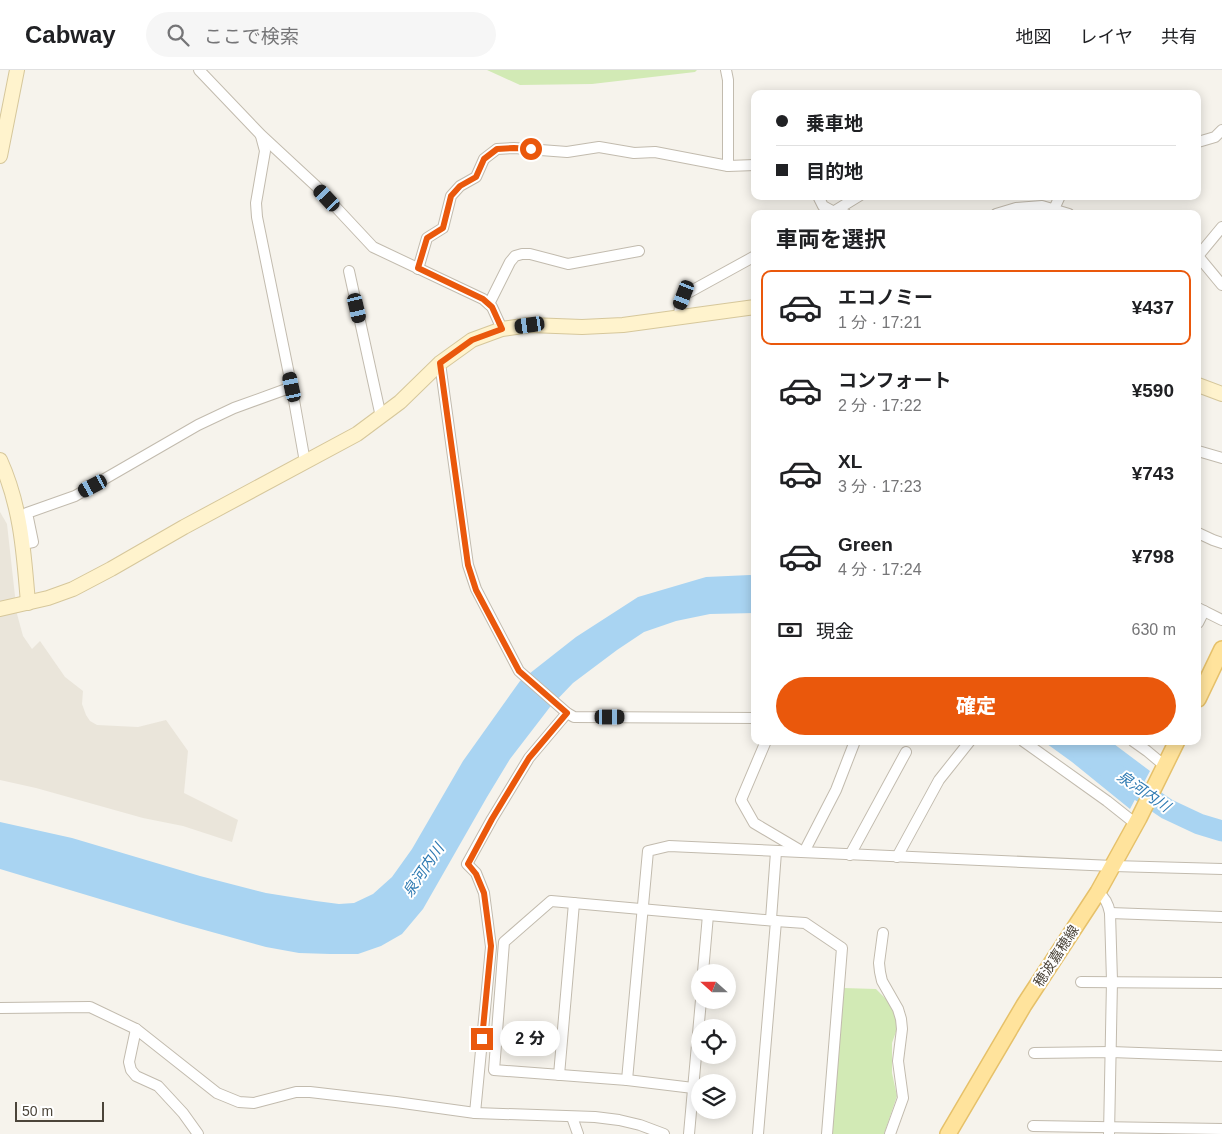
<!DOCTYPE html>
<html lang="ja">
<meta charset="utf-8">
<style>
body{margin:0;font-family:Helvetica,"Noto Sans JP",sans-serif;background:#f6f6f6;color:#202124;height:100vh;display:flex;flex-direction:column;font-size:19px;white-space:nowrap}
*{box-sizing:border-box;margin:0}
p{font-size:16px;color:#757577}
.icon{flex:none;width:28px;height:28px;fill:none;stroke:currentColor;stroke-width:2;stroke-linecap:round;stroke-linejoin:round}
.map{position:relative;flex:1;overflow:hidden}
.side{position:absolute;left:751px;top:140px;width:450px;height:535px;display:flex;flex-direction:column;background:#fff;border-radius:10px;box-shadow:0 2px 12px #0003}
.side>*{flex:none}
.banner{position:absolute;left:751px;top:20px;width:450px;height:110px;border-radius:10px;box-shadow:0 2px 12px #0003;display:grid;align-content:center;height:110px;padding:0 25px;background:#fff}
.needle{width:32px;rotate:291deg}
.buttons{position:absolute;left:691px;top:894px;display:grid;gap:10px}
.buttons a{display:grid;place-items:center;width:45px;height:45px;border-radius:50%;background:#fff;box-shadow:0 2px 12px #0003;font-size:25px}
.scale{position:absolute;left:15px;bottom:12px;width:89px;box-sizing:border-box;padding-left:5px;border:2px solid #4b4439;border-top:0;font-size:14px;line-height:18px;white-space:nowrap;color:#4b4439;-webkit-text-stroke:4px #fff;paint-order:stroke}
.end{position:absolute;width:22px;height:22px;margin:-11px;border:6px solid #ea580c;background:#fff;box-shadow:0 0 0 2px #fff}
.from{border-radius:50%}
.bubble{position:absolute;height:35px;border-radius:18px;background:#fff;box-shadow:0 2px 12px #0003;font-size:16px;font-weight:800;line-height:35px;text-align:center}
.car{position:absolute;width:15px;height:30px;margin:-15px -8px;border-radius:6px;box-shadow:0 0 4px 1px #0007;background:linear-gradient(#222 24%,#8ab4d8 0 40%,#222 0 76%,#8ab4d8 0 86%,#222 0)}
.banner b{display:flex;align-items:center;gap:18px;height:48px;font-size:19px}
.banner b+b{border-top:1px solid #e0e0e0}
.banner i{width:12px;height:12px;background:#202124}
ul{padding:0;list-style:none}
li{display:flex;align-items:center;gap:15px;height:75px;margin:0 10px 8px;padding:0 15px;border:2px solid transparent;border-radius:10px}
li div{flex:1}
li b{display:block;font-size:19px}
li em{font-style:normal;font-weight:800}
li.selected{border-color:#ea580c}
li>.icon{width:45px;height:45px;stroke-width:1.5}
h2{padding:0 25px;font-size:22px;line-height:60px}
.pay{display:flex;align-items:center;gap:12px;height:55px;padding:0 25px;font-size:19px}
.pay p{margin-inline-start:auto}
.cta{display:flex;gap:10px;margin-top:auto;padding:10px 25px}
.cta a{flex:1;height:58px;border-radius:30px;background:#ea580c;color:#fff;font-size:20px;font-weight:800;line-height:58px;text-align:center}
header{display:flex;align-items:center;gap:30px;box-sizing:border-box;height:70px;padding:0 25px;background:#fff;border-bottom:1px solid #e0e0e0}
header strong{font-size:24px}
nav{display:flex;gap:28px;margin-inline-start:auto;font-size:18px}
.search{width:350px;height:45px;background:#f6f6f6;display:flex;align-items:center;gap:12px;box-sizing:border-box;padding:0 18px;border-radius:28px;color:#757577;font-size:19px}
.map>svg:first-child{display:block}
</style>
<header>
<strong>Cabway</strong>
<div class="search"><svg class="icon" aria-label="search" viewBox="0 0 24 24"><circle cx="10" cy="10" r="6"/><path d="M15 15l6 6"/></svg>ここで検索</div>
<nav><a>地図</a><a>レイヤ</a><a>共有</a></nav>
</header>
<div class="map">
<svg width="1222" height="1064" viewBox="0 0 1222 1064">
<rect width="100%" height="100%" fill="#f6f3ec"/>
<path fill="#eae5da" d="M 0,442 L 7,454 L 17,544 L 23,566 L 32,579 L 40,571 L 65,607 L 83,621 L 82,634 L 86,645 L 90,651 L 97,655 L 138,657 L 166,650 L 188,681 L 184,723 L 238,750 L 232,772 L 183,756 L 143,748 L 36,718 L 0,710 Z"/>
<g fill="#d2eab5">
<path d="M 487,0 L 697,0 L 695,2 L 592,14 L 520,15 Z"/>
<path d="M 843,918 L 876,919 L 890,933 L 898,956 L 892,973 L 892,1003 L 897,1026 L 884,1064 L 831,1064 Z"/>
</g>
<g fill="#a9d4f2">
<path d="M 750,505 L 755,506 L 755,543 L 710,544 L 676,551 L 644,562 L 617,580 L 573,613 L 550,637 L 510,689 L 487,727 L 423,839 L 402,864 L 381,876 L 358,884 L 330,884 L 299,883 L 266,877 L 183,854 L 0,799 L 0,752 L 72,768 L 200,806 L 266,823 L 316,831 L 339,834 L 354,833 L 373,824 L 392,807 L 412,779 L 463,691 L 520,611 L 576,567 L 638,527 L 706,507 Z"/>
<path d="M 1043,671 L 1110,671 L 1150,701 L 1130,739 L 1072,692 Z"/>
</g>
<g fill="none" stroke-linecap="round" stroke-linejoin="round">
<path stroke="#a9d4f2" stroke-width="21" d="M 1071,671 L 1080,679 L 1127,712 L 1167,739 L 1199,754 L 1222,761"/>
<g stroke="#c2bbae" stroke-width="12">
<g id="street">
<path d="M 199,0 L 261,65 L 316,116 L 373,177 L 483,229 L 492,237 L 502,259"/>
<path d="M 726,0 L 728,10 L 728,96"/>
<path d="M 261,66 L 265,81 L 256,133 L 257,147 L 292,319 L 305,392"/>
<path d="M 1198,72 L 1215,67 L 1222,60"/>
<path d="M 818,126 L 823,136 L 834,142 L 846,144"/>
<path d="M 1054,139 L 1060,126"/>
<path d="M 833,142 L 859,126"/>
<path d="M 996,144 L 1016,138 L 1042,136 L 1069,144"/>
<path d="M 1198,186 L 1222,157"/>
<path d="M 1198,186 L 1222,215"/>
<path d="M 418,199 L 427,168 L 443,158 L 451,126 L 460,116 L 476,107 L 484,89 L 497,79 L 514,78 L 567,82 L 599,77 L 634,83 L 655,82 L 728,96 L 755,95"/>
<path d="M 349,201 L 381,347"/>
<path d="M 489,234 L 510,192 L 515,186 L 522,184 L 530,184 L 568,194 L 639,181"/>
<path d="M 679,248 L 680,235 L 684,225 L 755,186"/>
<path d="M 440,293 L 468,495 L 476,519 L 519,601 L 567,643 L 574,647 L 755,648"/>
<path d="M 1198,381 L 1222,388"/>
<path d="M 1198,463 L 1213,470 L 1222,473"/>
<path d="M 23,474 L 33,472 L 27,443 L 75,426 L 198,355 L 234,338 L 292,317"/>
<path d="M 1198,538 L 1222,550"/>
<path d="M 1198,553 L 1204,541"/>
<path d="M 766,671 L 741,730 L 754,753 L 803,782"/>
<path d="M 1023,671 L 1107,731 L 1136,754"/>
<path d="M 1133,671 L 1147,681 L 1165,696"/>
<path d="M 804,782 L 836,720 L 855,671"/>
<path d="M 850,785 L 906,682"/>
<path d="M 897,787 L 939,710 L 970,671"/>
<path d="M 1098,822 C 1105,828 1108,833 1110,843 L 1112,911 L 1109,1064"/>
<path d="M 1110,843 L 1222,847"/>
<path d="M 771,849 L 776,782"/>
<path d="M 776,851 L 805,853 L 842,878 L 827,1064"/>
<path d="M 883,863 L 879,893 L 880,902 L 882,911 L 898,939 L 901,949 L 902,959 L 898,991 L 903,1028 L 890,1064"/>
<path d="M 703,902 L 708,845"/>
<path d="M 1081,912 L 1222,913"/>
<path d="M 0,938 L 90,937 L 136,959 L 217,1023 L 239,1032 L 254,1033 L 296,1022 L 310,1022 L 396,1032 L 475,1043 L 595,1047 L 619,1050 L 640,1055 L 664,1064"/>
<path d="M 136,959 L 129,992 L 131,1000 L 136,1006 L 158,1016 L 183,1043 L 198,1064"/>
<path d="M 1034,983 L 1111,982 L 1222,986"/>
<path d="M 559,1005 L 574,833"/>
<path d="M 627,1010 L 648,781 L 669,776 L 1113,796 L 1222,799"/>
<path d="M 693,1018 L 627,1010 L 494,1000 L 504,872 L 551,831 L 776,851 L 758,1064"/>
<path d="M 475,1043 L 491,877 L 484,823 L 476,803 L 467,794 L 492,749 L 529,688 L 567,643"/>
<path d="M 572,1047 L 578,1064"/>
<path d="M 1033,1056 L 1222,1059"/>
<path d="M 689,1064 L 701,930"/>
</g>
</g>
<g stroke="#d6c79b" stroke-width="16">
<g id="secondary">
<path d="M 0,86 L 17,0"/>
<path d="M 1198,315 L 1222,324"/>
<path d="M 0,390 C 21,436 24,484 28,533"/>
<path d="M 0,539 L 48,528 L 73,519 L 111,499 L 184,457 L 357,364 L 400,332 L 440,293 L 472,270 L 502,259 L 530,255 L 582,257 L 623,255 L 755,237"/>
</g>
</g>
<g stroke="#e6c16a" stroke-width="18">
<g id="primary">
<path d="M 1198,629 L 1222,579"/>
<path d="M 948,1064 L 1024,935 L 1098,822 L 1139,748 L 1177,671"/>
</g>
</g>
<use href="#street" stroke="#fff" stroke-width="10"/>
<use href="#secondary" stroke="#fff3cd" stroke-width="14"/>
<use href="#primary" stroke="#ffe39c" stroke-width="15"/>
</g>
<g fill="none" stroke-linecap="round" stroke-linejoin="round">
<path stroke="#ea580c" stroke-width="6" d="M 482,969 L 491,876 L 484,823 L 476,804 L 468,794 L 492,749 L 529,688 L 567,643 L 519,601 L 476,520 L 468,495 L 440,293 L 472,270 L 502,259 L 492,237 L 483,229 L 418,198 L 427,168 L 443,158 L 451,126 L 460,116 L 476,107 L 484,89 L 497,79 L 514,78 L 531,79"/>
</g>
<g text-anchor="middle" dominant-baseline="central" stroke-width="4" stroke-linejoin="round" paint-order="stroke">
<g font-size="14" fill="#4b4439" stroke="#fff">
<text transform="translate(1056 886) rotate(-57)">穂波嘉穂線</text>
</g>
<g font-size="15" font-style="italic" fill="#2e7ab2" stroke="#fff">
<text transform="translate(1144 721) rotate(34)">泉河内川</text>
<text transform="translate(423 800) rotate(-56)">泉河内川</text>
</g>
</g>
</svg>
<div class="buttons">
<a><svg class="needle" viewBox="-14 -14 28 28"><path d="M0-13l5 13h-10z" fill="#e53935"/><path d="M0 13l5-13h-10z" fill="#757577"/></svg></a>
<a><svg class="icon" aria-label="locate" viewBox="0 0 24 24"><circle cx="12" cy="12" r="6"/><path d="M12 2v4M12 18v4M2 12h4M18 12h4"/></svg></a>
<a><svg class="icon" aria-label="layers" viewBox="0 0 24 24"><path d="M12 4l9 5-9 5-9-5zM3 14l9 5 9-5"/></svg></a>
</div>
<div class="scale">50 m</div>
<i class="end from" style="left:531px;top:79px"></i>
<i class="end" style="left:482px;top:969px"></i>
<div class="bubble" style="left:500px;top:951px;width:60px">2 分</div>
<i class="car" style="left:327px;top:128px;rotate:317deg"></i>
<i class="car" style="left:684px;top:225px;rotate:201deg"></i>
<i class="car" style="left:357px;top:238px;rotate:167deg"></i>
<i class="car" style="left:530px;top:255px;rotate:262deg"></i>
<i class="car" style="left:292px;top:317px;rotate:348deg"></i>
<i class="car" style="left:93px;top:416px;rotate:242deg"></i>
<i class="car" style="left:610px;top:647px;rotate:90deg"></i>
<div class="banner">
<b><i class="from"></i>乗車地</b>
<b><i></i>目的地</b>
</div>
<section class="side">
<h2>車両を選択</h2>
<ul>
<li class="selected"><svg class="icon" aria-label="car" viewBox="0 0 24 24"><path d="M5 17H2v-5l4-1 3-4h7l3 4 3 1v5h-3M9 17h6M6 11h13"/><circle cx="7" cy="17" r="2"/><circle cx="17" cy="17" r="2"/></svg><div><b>エコノミー</b><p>1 分 · 17:21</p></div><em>¥437</em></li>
<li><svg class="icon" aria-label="car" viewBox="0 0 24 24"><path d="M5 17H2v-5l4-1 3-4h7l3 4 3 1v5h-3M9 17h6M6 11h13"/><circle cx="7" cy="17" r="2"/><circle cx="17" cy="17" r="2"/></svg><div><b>コンフォート</b><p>2 分 · 17:22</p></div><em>¥590</em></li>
<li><svg class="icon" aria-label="car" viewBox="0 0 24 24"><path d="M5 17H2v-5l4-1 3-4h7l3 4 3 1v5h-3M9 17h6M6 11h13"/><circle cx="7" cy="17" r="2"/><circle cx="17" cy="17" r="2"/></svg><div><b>XL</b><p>3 分 · 17:23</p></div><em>¥743</em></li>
<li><svg class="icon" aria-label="car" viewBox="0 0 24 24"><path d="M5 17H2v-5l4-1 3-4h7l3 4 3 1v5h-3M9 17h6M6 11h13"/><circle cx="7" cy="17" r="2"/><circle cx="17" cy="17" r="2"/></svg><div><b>Green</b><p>4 分 · 17:24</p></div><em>¥798</em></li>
</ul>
<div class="pay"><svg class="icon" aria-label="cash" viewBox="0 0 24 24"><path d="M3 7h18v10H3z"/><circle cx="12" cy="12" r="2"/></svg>現金<p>630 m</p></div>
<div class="cta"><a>確定</a></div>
</section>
</div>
